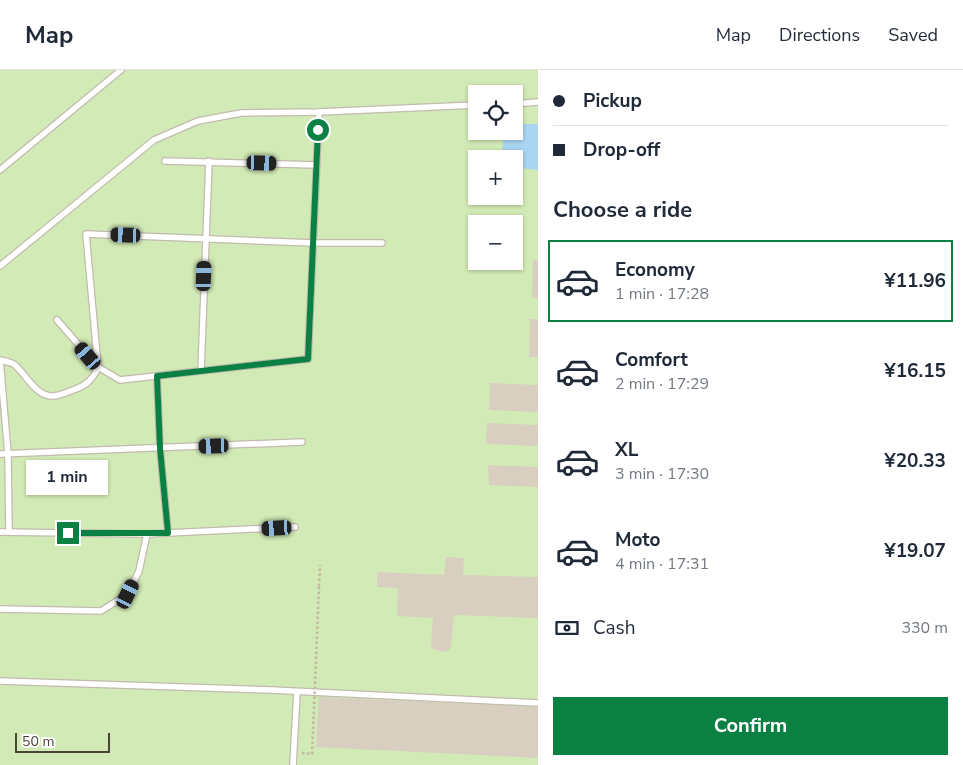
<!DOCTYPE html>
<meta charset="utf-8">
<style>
body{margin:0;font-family:"Nunito Sans",sans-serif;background:#f2f2f3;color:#1f2937;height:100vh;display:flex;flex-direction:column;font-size:19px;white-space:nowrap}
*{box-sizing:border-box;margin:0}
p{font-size:16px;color:#747a83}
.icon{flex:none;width:28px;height:28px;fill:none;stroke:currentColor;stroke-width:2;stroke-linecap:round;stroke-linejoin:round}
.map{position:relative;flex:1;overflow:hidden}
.details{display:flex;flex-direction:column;background:#fff;width:425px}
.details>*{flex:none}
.hud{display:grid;align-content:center;height:110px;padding:0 15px;background:#fff}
.tools{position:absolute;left:468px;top:15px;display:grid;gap:10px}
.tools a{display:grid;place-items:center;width:55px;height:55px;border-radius:0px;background:#fff;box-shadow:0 1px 4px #0004;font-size:25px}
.scale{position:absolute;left:15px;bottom:12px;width:95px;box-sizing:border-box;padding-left:5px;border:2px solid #4b4439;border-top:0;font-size:14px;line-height:18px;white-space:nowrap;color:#4b4439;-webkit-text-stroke:4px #fff;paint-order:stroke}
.end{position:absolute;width:22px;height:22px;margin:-11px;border:6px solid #0b8043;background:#fff;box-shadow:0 0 0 2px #fff}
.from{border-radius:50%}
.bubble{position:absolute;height:35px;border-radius:0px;background:#fff;box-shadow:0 1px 4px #0004;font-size:16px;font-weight:700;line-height:35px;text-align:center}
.car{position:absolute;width:15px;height:30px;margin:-15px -8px;border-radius:6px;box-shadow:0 0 4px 1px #0007;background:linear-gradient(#222 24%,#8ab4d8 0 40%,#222 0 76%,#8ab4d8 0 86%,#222 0)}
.hud b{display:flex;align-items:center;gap:18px;height:48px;font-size:19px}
.hud b+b{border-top:1px solid #e0e1e3}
.hud i{width:12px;height:12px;background:#1f2937}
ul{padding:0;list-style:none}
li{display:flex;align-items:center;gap:15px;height:82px;margin:0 10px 8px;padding:0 5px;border:2px solid transparent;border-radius:0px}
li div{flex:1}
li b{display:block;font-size:19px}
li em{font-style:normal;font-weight:700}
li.on{border-color:#0b8043}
li>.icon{width:45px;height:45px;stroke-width:1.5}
h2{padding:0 15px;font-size:22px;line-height:60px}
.pay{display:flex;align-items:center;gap:12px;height:55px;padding:0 15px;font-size:19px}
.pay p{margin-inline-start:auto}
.button{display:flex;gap:10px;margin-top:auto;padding:10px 15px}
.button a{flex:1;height:58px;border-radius:0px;background:#0b8043;color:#fff;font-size:20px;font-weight:700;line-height:58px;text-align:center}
header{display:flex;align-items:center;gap:30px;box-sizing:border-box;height:70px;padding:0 25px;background:#fff;border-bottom:1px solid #e0e1e3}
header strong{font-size:24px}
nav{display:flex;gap:28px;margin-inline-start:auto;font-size:18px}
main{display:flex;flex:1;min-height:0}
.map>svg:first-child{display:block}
</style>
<header>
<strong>Map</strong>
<nav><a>Map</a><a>Directions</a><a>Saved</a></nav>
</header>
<main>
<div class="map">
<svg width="538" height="695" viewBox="0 0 538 695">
<rect width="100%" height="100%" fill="#f6f3ec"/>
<path fill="#d2eab5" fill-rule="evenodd" d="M 0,0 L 538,0 L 538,695 L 0,695 ZM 476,24 L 514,24 L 514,61 L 476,61 ZM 476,89 L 514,89 L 514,126 L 476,126 ZM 476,154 L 514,154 L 514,191 L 476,191 Z"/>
<path fill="#a9d4f2" d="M 516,54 L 538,54 L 538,100 L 521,98 L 514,95 L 514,89 L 505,89 L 502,80 L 504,63 L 514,61 L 514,56 Z"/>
<g fill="#d8cfc1">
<path d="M 533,190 L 538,190 L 538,228 L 532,228 Z"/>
<path d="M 530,249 L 538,249 L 538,287 L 529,287 Z"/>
<path d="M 490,313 L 538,315 L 538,342 L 489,340 Z"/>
<path d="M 487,353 L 538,355 L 538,376 L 486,374 Z"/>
<path d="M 488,395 L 538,397 L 538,417 L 489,415 Z"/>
<path d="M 446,487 L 464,488 L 463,505 L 538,507 L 538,548 L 454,545 L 451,576 L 449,580 L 443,582 L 433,579 L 431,576 L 433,548 L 397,546 L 398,518 L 377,517 L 377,502 L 444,505 Z"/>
<path d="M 319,627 L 538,637 L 538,688 L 316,677 Z"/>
</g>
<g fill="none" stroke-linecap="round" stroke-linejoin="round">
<g stroke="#c2bbae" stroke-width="8">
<g id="lane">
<path d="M 514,34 L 538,32"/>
<path d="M 165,91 L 316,95"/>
<path d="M 0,100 L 121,0"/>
<path d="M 0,196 L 154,70 L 198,51 L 241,43 L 319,42 L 476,35"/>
<path d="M 57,250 L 98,297 L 120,310 L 308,289 L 319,42"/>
<path d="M 0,290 C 5,291 11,292 15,295 C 25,304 35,324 50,326 C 57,327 66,323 73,320 C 85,316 93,310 98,297 L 86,164 L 314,173 L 382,173"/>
<path d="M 0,290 L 8,384 L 9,461"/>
<path d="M 201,301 L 209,91"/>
<path d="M 157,306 L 160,378 L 168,463"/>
<path d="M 0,384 L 302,372"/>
<path d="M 0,462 L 147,464 L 295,457"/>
<path d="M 0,539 L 101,541 L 128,524 L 139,501 L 147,464"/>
<path d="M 0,611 L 271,620 L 538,633"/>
<path d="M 293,695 L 297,622"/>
</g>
</g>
<g stroke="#c4b79f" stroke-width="2.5" stroke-dasharray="2.5 2.5" stroke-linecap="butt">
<path d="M 319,516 L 320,495"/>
<path d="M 302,683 L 312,684 L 314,639"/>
</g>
<use href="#lane" stroke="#fff" stroke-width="5.5"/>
<path stroke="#c4b79f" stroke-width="2.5" stroke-dasharray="2.5 2.5" stroke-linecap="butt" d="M 314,639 L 319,516"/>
</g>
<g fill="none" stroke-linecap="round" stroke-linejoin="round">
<path stroke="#0b8043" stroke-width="6" d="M 68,463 L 168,463 L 160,378 L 157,306 L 308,289 L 318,60"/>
</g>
</svg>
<div class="tools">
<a><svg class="icon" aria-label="locate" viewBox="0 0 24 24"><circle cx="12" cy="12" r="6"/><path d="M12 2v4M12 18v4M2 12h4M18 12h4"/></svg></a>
<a>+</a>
<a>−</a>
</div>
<div class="scale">50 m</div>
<i class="end from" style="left:318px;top:60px"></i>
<i class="end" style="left:68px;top:463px"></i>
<div class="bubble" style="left:26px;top:390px;width:82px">1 min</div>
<i class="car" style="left:262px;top:93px;rotate:92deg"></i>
<i class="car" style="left:126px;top:165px;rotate:272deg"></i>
<i class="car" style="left:204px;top:206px;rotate:2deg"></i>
<i class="car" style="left:88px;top:286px;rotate:319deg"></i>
<i class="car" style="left:214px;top:376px;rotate:268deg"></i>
<i class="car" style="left:277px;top:458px;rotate:267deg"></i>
<i class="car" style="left:128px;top:524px;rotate:26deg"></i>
</div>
<section class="details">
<div class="hud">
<b><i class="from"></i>Pickup</b>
<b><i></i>Drop-off</b>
</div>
<h2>Choose a ride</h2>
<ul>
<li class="on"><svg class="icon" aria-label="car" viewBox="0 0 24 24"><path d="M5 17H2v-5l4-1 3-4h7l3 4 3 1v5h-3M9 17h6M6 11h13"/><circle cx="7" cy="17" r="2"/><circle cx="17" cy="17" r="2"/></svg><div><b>Economy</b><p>1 min · 17:28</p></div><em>¥11.96</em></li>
<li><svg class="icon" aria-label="car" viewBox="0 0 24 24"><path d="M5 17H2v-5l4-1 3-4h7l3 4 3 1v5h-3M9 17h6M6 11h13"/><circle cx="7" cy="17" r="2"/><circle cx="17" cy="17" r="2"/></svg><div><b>Comfort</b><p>2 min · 17:29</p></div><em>¥16.15</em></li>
<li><svg class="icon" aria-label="car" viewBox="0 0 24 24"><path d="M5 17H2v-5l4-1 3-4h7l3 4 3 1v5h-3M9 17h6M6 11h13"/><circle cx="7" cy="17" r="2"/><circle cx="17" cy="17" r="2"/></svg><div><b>XL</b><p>3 min · 17:30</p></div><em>¥20.33</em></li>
<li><svg class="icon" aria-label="car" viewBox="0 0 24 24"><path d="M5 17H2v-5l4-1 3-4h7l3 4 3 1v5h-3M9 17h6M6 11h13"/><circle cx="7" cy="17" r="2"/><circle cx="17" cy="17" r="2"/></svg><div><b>Moto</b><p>4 min · 17:31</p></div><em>¥19.07</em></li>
</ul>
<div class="pay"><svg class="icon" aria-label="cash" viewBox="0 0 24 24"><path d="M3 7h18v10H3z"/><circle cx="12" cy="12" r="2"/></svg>Cash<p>330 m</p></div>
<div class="button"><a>Confirm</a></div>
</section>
</main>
